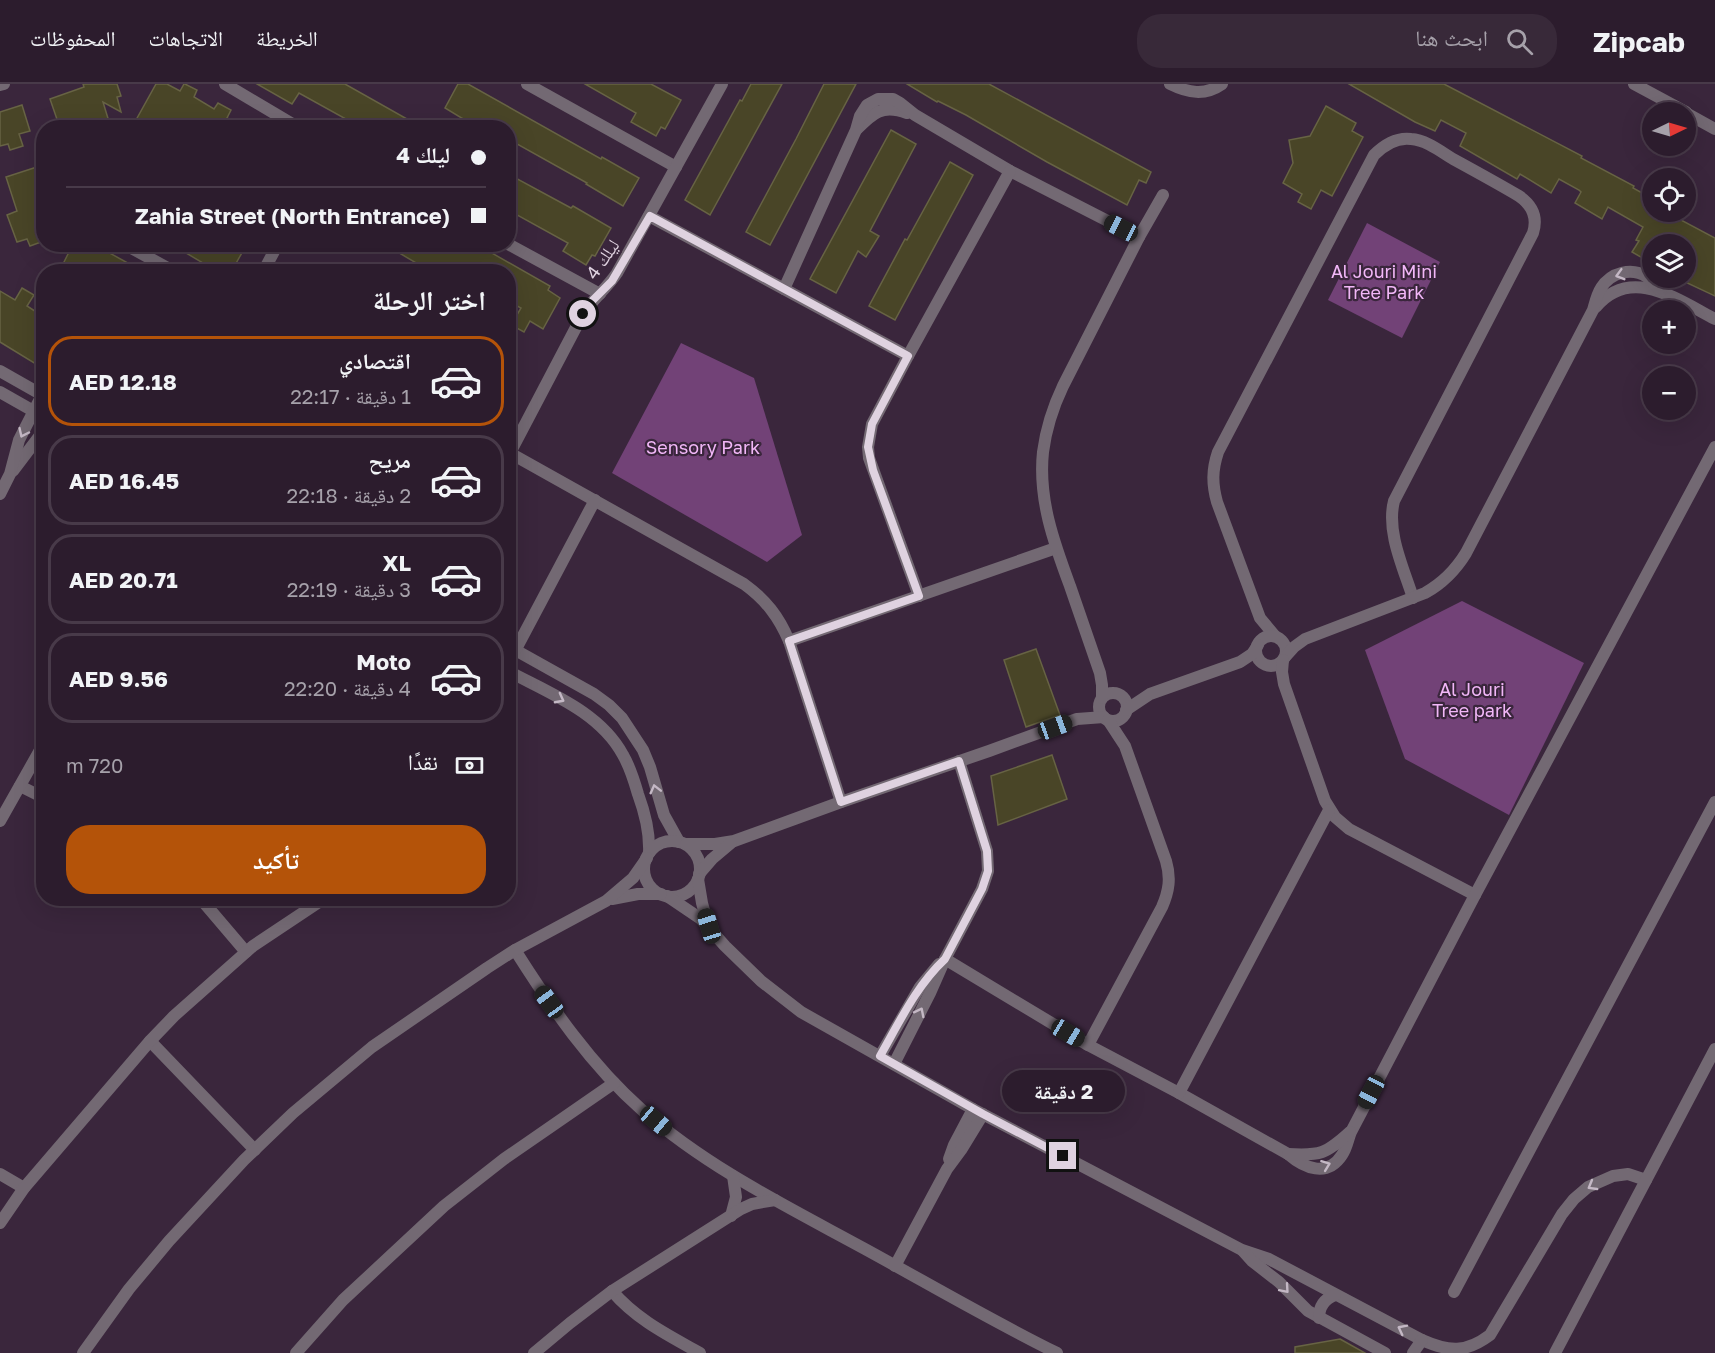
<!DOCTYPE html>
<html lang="ar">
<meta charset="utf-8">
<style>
body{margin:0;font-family:"Golos Text","Noto Naskh Arabic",sans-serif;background:#382939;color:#f1f3f6;direction:rtl;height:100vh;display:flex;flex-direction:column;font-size:22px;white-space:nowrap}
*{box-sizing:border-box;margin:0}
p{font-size:20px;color:#a6a1aa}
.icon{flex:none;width:33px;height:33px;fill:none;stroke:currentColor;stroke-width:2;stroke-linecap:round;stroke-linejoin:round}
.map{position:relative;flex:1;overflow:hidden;direction:ltr}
.sheet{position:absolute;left:36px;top:180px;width:480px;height:642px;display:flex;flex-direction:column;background:#2c1c2d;border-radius:24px;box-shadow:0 6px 24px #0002,0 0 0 2px #483a49;direction:rtl}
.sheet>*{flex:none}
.hud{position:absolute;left:36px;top:36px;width:480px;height:132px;border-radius:24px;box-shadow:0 6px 24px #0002,0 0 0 2px #483a49;direction:rtl;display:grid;align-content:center;height:132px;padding:0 30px;background:#2c1c2d}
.needle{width:39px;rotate:85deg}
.buttons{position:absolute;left:1642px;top:18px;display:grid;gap:12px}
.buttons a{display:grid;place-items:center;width:54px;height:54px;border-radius:50%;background:#2c1c2d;box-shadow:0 6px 24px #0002,0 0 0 2px #483a49;font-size:30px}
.end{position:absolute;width:27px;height:27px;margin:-14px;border:8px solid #dfd2e0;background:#111;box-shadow:0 0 0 3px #111}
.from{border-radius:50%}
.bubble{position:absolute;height:42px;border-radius:21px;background:#2c1c2d;box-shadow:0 6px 24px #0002,0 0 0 2px #483a49;font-size:20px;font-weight:700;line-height:42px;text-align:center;direction:rtl}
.car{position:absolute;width:18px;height:36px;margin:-18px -9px;border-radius:8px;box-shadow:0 0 4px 2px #0007;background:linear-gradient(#222 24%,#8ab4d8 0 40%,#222 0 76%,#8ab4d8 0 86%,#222 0)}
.hud b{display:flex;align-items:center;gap:21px;height:57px;font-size:22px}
.hud b+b{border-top:2px solid #483a49}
.hud i{width:15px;height:15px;background:#f1f3f6}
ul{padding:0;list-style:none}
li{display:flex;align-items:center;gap:18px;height:90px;margin:0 12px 9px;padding:0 18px;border:3px solid #483a49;border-radius:24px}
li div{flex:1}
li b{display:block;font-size:22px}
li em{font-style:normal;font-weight:700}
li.selected{border-color:#b45309}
li>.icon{width:54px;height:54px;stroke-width:1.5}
h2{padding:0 30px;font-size:27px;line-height:72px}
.pay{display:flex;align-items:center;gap:15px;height:66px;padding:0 30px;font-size:22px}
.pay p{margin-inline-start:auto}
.action{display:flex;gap:12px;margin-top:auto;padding:12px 30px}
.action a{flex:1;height:69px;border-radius:24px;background:#b45309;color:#fff;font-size:24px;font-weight:700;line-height:69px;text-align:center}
header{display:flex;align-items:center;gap:36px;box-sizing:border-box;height:84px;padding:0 30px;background:#2c1c2d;border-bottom:2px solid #483a49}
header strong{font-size:28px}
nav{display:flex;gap:33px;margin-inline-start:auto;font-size:21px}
.search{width:420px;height:54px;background:#382939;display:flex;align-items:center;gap:15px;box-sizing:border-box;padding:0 21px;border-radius:24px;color:#a6a1aa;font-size:22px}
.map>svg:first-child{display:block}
</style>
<header>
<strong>Zipcab</strong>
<div class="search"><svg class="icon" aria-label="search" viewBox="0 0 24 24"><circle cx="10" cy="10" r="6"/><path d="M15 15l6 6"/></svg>ابحث هنا</div>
<nav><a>الخريطة</a><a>الاتجاهات</a><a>المحفوظات</a></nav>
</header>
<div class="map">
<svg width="1715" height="1269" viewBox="0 0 1715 1269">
<rect width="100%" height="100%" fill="#3a263c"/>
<g fill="#724277">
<path d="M 1367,139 L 1440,178 L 1402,254 L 1328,216 Z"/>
<path d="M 681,259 L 754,294 L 802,451 L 767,478 L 612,389 Z"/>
<path d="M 1462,517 L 1584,579 L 1509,731 L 1405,675 L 1365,566 Z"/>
</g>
<g fill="#494527" stroke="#676344" stroke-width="1.5">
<path d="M 83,0 L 117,0 L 121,12 L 117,13 L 121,28 L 103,18 L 110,41 L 97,44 L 96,39 L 82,44 L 60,44 L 50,15 L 84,3 Z"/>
<path d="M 156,0 L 167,0 L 180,7 L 184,0 L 185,0 L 197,6 L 194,13 L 214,25 L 218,19 L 231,26 L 227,34 L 245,44 L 186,44 L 171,35 L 167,44 L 150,44 L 136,36 Z"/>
<path d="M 257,0 L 345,0 L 423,44 L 362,44 L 299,9 L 292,20 Z"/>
<path d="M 458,0 L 468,0 L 601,75 L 602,73 L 639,94 L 623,122 L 586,100 L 587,99 L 508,55 L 508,44 L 478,44 L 445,24 Z"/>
<path d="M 585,0 L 651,0 L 681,16 L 665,45 L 661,43 L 656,52 L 631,38 L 636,29 Z"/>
<path d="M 751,0 L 782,0 L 710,131 L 685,116 L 740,16 L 742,17 Z"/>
<path d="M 824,0 L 856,0 L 770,161 L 746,148 L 796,55 Z"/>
<path d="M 907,0 L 989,0 L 1151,88 L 1146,99 L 1139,96 L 1127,121 L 1047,78 L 966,31 L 938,17 L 937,18 Z"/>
<path d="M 1349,0 L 1444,0 L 1582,72 L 1581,74 L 1634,102 L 1633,104 L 1653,115 L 1653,128 L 1666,128 L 1715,154 L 1715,212 L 1681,196 L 1683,194 L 1686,194 L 1686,160 L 1653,160 L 1653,180 L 1632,168 L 1639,157 L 1636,156 L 1643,143 L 1608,123 L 1602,135 L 1575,119 L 1581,108 L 1579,106 L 1559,95 L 1551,109 L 1520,90 L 1517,95 L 1460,62 L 1466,49 L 1441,36 L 1435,47 L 1415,38 Z"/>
<path d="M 22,21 L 30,47 L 19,50 L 23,62 L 10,66 L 8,60 L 0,62 L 0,28 Z"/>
<path d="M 1326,22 L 1356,39 L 1352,47 L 1363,53 L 1332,112 L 1321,106 L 1311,125 L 1298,118 L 1302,110 L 1283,99 L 1293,79 L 1289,56 L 1310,52 Z"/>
<path d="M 891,46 L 916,60 L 870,147 L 879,152 L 866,173 L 858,167 L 836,209 L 810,195 Z"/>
<path d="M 950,78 L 973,91 L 895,236 L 869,222 L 905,155 L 907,156 Z"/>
<path d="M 40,82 L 44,92 L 44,157 L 30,162 L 27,155 L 17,158 L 7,131 L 17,127 L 6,93 Z"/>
<path d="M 508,90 L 571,124 L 573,122 L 611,144 L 595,172 L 592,171 L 586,181 L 563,167 L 568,159 L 508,126 Z"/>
<path d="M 73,160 L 79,160 L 94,169 L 97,162 L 144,188 L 59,188 Z"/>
<path d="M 171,160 L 240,160 L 238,164 L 243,167 L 231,188 L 218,188 Z"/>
<path d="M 384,160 L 476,160 L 550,202 L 548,206 L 560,214 L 543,245 L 530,237 L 524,248 L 511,241 L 521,224 L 508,217 L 508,188 L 414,188 L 418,180 Z"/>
<path d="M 22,204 L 34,211 L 27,222 L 44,233 L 44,285 L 0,258 L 0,207 L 15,216 Z"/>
<path d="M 1036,565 L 1060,631 L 1026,643 L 1004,576 Z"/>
<path d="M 1052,671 L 1067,715 L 998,741 L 991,692 Z"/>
<path d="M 1340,1255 L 1365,1269 L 1295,1269 L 1295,1263 Z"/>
</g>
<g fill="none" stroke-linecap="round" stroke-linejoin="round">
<g stroke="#736973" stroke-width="12">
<path d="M 225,0 L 299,44"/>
<path d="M 527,0 L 676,83"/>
<path d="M 0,1 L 4,0"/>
<path d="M 857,45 C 873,29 882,20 907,29"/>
<path d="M 649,132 L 908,272"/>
<path d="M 124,160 L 175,188"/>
<path d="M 508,160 L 600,210"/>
<path d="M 263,188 L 278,160"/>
<path d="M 784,205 L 856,46 L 860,32 L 867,21 L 878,15 L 893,15 L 900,19 L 915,31 L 1010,87 L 1139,153"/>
<path d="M 1596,223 C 1631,181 1678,216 1715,235"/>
<path d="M 0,287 L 44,312"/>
<path d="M 0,308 L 44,333"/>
<path d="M 508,368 L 744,500 C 766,516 779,533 789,557 L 841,718"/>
<path d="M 510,369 L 583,230 C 593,215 607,204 617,189 L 722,0"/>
<path d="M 13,387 L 44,346"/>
<path d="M 0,410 L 10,390 L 19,356 L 42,311"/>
<path d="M 919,512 L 869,374 L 868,363 L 872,340 L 908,272 L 1010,87"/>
<path d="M 1275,552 L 1260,534 L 1217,418 C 1212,400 1212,386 1218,368 L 1374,71 C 1384,61 1396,53 1411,55 C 1426,56 1440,67 1453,75 C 1475,87 1497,99 1519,112 C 1532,121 1538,133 1533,149 L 1394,417 C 1386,448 1404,485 1413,514"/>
<circle cx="1271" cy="567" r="15"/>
<path d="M 789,557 L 1056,464"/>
<path d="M 508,562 L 594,610 L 609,621 L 622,634 L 643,666 L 650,683 L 664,731 L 679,758"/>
<path d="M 516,565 L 595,416"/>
<path d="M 1285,573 L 1294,563 L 1305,555 L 1425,509 C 1443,499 1455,487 1466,469 L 1593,226 C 1595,219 1597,210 1601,204 C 1611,188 1632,183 1647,193 C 1652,197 1656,202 1661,207"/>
<path d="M 1283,576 L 1282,588 L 1284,600 L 1325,717 L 1335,733 L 1349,745 L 1475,811"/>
<path d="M 508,587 C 549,609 600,628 623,671 C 630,683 634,696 638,710 C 645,729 650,748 649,769"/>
<circle cx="1113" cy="623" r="14"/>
<path d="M 1102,614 L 1102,601 L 1100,589 C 1090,560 1080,531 1070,502 C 1054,459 1038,415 1043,368 C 1046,345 1053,323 1063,302 L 1139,153 L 1163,111"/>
<path d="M 1126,626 L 1150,610 L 1240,578 L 1252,570 L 1258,561"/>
<path d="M 20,702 L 44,714"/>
<path d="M 0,737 L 44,659"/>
<circle cx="672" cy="785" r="28"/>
<path d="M 686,760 L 715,760 L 734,757 L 841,718 L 989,667 L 1077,635 L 1104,633"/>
<path d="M 699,790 L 712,775 L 731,759"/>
<path d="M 698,795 L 702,819 L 708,841"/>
<path d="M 667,812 L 701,835 L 725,862 L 761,897 L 801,928 L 973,1025 L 1242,1166 L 1269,1175 L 1422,1256 C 1449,1268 1466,1269 1490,1251 L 1562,1130 L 1574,1115 L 1588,1103 L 1613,1092 L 1628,1090 L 1646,1096"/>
<path d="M 200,814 L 246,868"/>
<path d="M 612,815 L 638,810 L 661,810"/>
<path d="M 515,866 C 551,923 591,981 642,1026 C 708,1084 788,1123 865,1165 C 929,1200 992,1237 1057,1269"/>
<path d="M 945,875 L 1088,961 L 1179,1009 L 1288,1070 C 1304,1084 1327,1094 1342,1071 C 1347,1064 1348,1055 1351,1048 L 1475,811 L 1715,363"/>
<path d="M 150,957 L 255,1066"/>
<path d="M 1088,961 L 1162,823 C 1169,807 1171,794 1166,777 L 1125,662 L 1108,636"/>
<path d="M 880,972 L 920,903 L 939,880"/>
<path d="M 894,980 L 930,909 L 945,875 L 982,805 L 988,787 L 987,767 L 959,677"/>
<path d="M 1179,1009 L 1329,726"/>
<path d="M 1288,1070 C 1320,1072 1326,1070 1350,1048"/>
<path d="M 949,1075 L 954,1061 L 973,1025"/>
<path d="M 0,1090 L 24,1104"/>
<path d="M 731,1132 L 736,1113 L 733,1092"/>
<path d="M 0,1139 L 24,1104 L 150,957 L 174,932 L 253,862 L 325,814"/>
<path d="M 1243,1167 L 1252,1177 L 1279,1198 L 1308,1227 L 1385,1269"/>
<path d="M 895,1182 L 947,1085 L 961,1066 L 983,1030"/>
<path d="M 612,1207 C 637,1236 668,1251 700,1269"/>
<path d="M 1454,1208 L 1715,718"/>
<path d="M 1319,1234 C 1319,1223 1324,1215 1335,1211"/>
<path d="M 83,1269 L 129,1205 L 169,1157 L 244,1076 L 293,1029 L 372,963 L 487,884 L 515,866 L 606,817 L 633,794 L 647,774"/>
<path d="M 296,1269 L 343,1216 L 444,1122 L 504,1075 L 614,999"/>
<path d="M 534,1269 L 570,1239 L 612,1207 L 741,1125 L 752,1120 L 775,1116"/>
<path d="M 1413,1269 L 1422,1256"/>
</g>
<g stroke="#736973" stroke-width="12">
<path d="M 1170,0 C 1188,9 1205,12 1222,0"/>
<path d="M 1634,0 L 1686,28"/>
<path d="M 1686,29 L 1715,45"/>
<path d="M 1555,1269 L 1715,965"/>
</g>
</g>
<defs><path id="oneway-chevron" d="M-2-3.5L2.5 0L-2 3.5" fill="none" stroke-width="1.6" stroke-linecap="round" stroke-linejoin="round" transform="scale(1.5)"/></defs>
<g stroke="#c4b8c5">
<use href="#oneway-chevron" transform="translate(1620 191) rotate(164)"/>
<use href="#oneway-chevron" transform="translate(23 349) rotate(115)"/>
<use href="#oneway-chevron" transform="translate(560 615) rotate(28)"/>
<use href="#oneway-chevron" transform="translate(655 705) rotate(-104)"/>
<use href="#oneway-chevron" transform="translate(920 928) rotate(-63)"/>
<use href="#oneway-chevron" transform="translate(1326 1081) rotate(-21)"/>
<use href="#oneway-chevron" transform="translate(1592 1102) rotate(150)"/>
<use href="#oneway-chevron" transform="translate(1285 1205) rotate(49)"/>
<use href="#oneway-chevron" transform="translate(1402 1245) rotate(-153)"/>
</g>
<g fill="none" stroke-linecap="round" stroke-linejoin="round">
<path stroke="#dfd2e0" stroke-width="8" d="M 583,230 L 593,216 L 612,197 L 650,132 L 908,272 L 872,340 L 868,363 L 873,386 L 919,512 L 789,557 L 841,718 L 959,677 L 987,767 L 988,787 L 982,805 L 945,875 C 916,902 899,939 880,972 L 983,1030 L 1063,1072"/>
</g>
<g text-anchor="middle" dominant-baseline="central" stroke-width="4.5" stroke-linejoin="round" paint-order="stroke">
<g font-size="18" fill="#dfd2e0" stroke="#3a263c">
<text transform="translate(602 175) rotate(-55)">ليلك 4</text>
</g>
<g font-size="18" fill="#f2b7f8" stroke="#3a263c">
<text x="1384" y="187">Al Jouri Mini<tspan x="1384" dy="21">Tree Park</tspan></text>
<text x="703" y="363">Sensory Park</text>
<text x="1472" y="605">Al Jouri<tspan x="1472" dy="21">Tree park</tspan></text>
</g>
</g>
</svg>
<div class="buttons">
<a><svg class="needle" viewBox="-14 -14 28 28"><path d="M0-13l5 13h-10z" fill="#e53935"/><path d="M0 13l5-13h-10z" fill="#a6a1aa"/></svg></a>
<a><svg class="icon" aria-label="locate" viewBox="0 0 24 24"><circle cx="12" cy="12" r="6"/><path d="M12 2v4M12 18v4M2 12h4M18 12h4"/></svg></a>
<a><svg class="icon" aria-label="layers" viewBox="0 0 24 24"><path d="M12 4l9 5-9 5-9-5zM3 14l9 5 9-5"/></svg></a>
<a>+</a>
<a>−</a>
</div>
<i class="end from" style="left:583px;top:230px"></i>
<i class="end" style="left:1063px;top:1072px"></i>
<div class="bubble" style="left:1002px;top:986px;width:123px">2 دقيقة</div>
<i class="car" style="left:1121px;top:144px;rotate:297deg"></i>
<i class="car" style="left:1055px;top:643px;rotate:70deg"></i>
<i class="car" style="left:709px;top:842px;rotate:343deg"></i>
<i class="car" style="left:549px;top:918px;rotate:324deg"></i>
<i class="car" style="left:1068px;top:949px;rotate:121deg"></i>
<i class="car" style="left:1371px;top:1008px;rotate:208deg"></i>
<i class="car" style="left:656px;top:1037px;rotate:130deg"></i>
<div class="hud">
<b><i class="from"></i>ليلك 4</b>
<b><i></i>Zahia Street (North Entrance)</b>
</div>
<section class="sheet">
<h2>اختر الرحلة</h2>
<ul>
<li class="selected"><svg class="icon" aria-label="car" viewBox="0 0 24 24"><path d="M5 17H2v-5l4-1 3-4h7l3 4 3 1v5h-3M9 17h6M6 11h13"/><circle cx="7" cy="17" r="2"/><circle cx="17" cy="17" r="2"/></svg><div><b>اقتصادي</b><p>1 دقيقة · 22:17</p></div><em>AED 12.18</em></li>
<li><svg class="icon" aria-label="car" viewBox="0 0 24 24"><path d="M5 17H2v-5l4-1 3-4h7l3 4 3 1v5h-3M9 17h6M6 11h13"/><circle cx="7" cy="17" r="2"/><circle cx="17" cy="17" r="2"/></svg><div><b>مريح</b><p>2 دقيقة · 22:18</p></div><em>AED 16.45</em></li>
<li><svg class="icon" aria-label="car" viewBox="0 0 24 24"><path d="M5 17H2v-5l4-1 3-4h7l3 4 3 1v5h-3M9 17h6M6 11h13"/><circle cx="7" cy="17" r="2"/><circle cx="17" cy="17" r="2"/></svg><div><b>XL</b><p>3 دقيقة · 22:19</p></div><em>AED 20.71</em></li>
<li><svg class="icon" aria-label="car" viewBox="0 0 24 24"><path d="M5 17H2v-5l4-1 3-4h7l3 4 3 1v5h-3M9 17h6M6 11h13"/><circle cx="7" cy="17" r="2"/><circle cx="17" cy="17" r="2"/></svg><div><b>Moto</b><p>4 دقيقة · 22:20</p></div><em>AED 9.56</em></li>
</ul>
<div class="pay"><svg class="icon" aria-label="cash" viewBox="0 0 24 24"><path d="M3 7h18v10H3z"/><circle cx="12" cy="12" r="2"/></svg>نقدًا<p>720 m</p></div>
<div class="action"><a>تأكيد</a></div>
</section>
</div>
